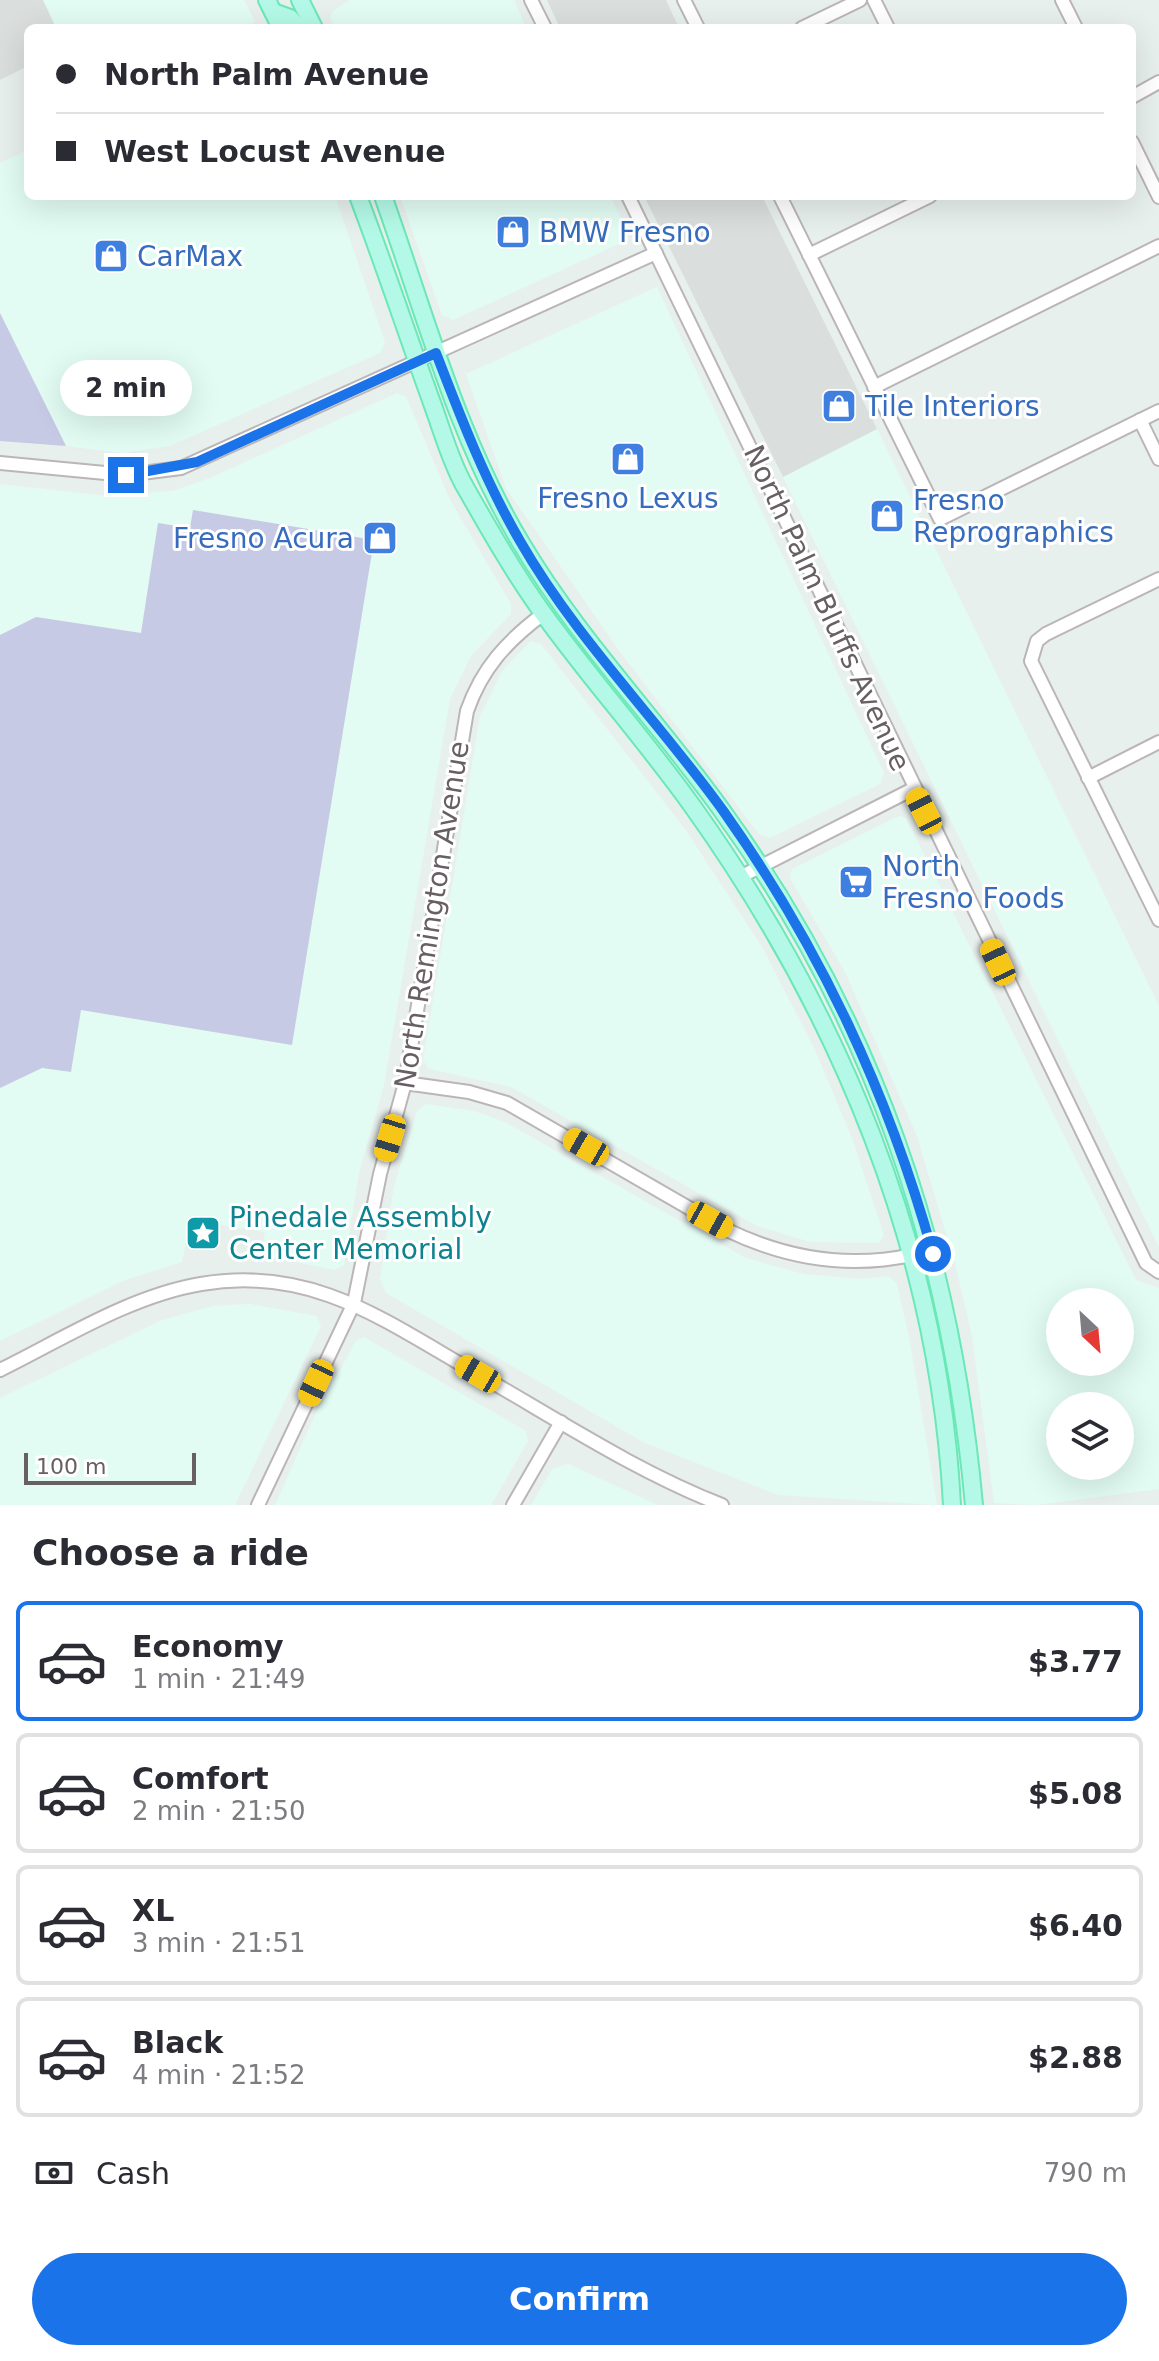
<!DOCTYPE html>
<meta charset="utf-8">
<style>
body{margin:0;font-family:"DejaVu Sans",sans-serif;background:#f2f2f3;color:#2b2b33;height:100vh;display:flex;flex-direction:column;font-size:30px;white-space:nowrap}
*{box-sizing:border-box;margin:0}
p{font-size:26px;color:#7c7c81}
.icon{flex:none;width:44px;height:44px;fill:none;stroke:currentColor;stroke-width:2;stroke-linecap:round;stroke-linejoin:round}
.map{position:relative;height:1505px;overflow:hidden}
.sheet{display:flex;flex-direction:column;background:#fff;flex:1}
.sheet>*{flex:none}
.top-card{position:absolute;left:24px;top:24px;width:1112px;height:176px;border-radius:12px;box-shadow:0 8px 32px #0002;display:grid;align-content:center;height:176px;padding:0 32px;background:#fff}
.needle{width:52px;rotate:154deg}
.buttons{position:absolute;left:1046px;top:1288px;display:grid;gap:16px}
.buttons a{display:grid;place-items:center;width:88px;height:88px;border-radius:50%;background:#fff;box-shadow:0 8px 32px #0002;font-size:40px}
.scale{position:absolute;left:24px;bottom:20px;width:172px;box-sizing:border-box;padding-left:8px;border:4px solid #675f64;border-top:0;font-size:22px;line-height:28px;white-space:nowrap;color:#675f64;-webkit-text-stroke:6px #fff;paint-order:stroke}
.end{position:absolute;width:36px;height:36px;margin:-18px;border:10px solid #1a73e8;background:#fff;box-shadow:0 0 0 4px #fff}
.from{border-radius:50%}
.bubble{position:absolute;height:56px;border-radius:28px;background:#fff;box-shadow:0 8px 32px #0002;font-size:26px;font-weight:600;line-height:56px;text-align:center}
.car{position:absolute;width:24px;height:48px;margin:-24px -12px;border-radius:10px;box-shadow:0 0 6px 2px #0007;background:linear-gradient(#f5c518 24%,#345 0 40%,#f5c518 0 76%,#345 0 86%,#f5c518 0)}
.top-card b{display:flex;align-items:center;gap:28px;height:76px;font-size:30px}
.top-card b+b{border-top:2px solid #e1e1e2}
.top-card i{width:20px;height:20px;background:#2b2b33}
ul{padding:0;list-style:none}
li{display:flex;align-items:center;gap:24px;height:120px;margin:0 16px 12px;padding:0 16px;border:4px solid #e1e1e2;border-radius:12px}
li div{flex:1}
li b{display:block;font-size:30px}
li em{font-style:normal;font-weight:600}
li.active{border-color:#1a73e8}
li>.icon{width:72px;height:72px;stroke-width:1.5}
h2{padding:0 32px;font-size:36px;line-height:96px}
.pay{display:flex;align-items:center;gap:20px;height:88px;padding:0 32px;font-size:30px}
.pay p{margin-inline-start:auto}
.button{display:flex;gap:16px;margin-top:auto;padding:16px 32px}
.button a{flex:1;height:92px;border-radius:48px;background:#1a73e8;color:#fff;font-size:32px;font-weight:600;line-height:92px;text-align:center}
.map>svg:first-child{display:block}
</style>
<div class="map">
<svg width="1159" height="1505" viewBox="0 0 1159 1505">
<rect width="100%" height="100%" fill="#e8f0ee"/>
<g fill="#e2fcf3" fill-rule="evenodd">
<path d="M 43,0 L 244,0 L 255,22 L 244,28 L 56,28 Z"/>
<path d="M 350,0 L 514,0 L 526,28 L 335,28 L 330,18 L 333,11 Z"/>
<path d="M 28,150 L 28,196 L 335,196 L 385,342 L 380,353 L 170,446 L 122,453 L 66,446 L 0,313 L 0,163 Z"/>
<path d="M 400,196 L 610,196 L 626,228 L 621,243 L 453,320 L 442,315 Z"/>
<path d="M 657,287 L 884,773 L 880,784 L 770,838 L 759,834 L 618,649 L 506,488 L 466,374 Z"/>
<path d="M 397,393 L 406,397 L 450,500 L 511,604 L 511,614 L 471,656 L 450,699 L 384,1085 L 359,1173 L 344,1265 L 335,1270 L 261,1255 L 265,1232 L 190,1220 L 182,1262 L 125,1280 L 0,1341 L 0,1088 L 42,1068 L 80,1009 L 292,1045 L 374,540 L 194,510 L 190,528 L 158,523 L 141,633 L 36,617 L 0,635 L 0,484 L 107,496 L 173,491 L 210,478 Z"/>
<path d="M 877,429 L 1159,1006 L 1159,1247 L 783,477 Z"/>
<path d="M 531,641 L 541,644 L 685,829 L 762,947 L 814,1048 L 852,1138 L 884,1235 L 879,1243 L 810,1242 L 757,1226 L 511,1087 L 429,1069 L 423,1060 L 480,717 L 502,671 Z"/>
<path d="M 899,816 L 906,818 L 1136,1280 L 1159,1288 L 1159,1489 L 1036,1505 L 994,1503 L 972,1336 L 956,1267 L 917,1136 L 845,972 L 790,878 L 792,869 ZM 1060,1302 L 1120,1302 L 1120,1362 L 1060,1362 ZM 1060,1406 L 1120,1406 L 1120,1466 L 1060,1466 Z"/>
<path d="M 426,1104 L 474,1111 L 505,1122 L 746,1258 L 803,1274 L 859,1279 L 888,1276 L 897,1284 L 909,1337 L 937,1505 L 778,1495 L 643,1442 L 386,1293 L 380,1279 L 394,1186 L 417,1111 Z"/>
<path d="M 250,1304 L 316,1316 L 321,1326 L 235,1505 L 0,1505 L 0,1398 L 162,1320 L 213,1306 Z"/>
<path d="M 364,1337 L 526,1431 L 528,1441 L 491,1505 L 275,1505 L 316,1413 L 356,1341 Z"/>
<path d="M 568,1464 L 658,1505 L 531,1505 L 552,1469 Z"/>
</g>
<g fill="#dadfdd">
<path d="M 0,0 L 43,0 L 56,28 L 28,28 L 28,66 L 0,80 Z"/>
<path d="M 547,0 L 666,0 L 679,28 L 560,28 Z"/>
<path d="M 644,196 L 762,196 L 877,429 L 783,477 Z"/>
</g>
<g fill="#c7cae5">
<path d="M 0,313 L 66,446 L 0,441 Z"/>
<path d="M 193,510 L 374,540 L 292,1045 L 81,1010 L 71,1072 L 42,1068 L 0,1088 L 0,635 L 36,617 L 141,633 L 158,523 L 190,528 Z"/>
</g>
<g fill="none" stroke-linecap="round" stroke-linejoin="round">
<g stroke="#bbb5b8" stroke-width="16">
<g id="minor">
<path d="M 531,0 L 545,28"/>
<path d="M 684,0 L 698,28"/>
<path d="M 874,0 L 888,28"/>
<path d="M 1062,0 L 1076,28"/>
<path d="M 802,28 L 860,0"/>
<path d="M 1132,97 L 1159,82"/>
<path d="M 1132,142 L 1159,197"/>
<path d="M 628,196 L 1146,1263 L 1159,1272"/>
<path d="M 780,196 L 940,519 L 1159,411"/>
<path d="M 809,255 L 930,196"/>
<path d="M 874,387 L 1159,246"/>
<path d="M 1140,420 L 1159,459"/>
<path d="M 0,463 L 126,475 L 181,468 L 656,253"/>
<path d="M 1159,579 L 1046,634 L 1037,641 L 1031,661 L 1159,920"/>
<path d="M 1088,778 L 1159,742"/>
<path d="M 742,876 L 913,789"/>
<path d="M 405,1083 L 469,1092 L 507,1103 L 727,1230 C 787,1259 847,1269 912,1255"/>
<path d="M 0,1370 C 63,1339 130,1296 201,1284 C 312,1265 385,1321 476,1373 C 557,1419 635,1471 722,1505"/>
<path d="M 258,1505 L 354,1303 L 380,1174 L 405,1083 L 467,711 C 482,668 507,641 543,614"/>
<path d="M 513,1505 L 561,1422"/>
</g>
</g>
<g stroke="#6ae8b7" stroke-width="20">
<g id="major">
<path d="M 267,0 L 281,28"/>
<path d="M 300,0 L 314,28"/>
<path d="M 273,12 L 290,18 L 298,28"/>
<path d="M 358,196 C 384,264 407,334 432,403 C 442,430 450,460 464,485 C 489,529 515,575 545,616 C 592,681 646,741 693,807 C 840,1013 939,1250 952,1505"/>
<path d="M 383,196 C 425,313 456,435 521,543 C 578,639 658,721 723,812 C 874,1021 951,1250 974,1505"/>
</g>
</g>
<use href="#minor" stroke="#fff" stroke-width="12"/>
<use href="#major" stroke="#b4f9e7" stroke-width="16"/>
</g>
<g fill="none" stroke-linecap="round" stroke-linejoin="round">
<path stroke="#1a73e8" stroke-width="10" d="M 126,475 L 197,462 L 436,353 C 461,418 485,481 520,541 C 576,639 659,721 724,812 C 821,949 888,1093 933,1254"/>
</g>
<defs>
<g id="shop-square" transform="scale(1.8)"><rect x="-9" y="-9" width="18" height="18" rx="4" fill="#3f7fe0" stroke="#fff"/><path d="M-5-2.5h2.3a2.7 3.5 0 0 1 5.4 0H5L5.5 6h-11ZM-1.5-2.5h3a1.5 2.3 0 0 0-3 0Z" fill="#fff"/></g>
<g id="supermarket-square" transform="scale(1.8)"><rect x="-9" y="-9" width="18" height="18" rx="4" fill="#3f7fe0" stroke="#fff"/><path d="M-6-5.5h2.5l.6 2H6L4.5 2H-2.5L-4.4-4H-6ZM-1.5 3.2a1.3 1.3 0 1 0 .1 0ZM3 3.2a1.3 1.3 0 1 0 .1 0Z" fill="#fff"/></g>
<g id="sight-square" transform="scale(1.8)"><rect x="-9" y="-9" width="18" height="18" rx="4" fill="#0f9aa8" stroke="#fff"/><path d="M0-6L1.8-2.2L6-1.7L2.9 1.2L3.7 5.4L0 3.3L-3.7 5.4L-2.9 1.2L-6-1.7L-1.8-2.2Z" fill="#fff"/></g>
</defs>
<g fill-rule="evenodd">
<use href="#shop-square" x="513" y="232"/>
<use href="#shop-square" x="111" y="256"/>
<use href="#shop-square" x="839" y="406"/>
<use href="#shop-square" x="628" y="459"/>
<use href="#shop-square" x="887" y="516"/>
<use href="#shop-square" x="380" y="538"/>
<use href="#supermarket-square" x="856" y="882"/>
<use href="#sight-square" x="203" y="1233"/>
</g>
<g text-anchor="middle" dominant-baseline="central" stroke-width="6" stroke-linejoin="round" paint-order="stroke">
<g font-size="28" fill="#366cbe" stroke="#fff" text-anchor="start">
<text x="539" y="232">BMW Fresno</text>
<text x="137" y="256">CarMax</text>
<text x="865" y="406">Tile Interiors</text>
<text x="628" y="498" text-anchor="middle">Fresno Lexus</text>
<text x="913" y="500">Fresno<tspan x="913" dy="32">Reprographics</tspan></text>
<text x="354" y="538" text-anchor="end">Fresno Acura</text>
<text x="882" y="866">North<tspan x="882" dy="32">Fresno Foods</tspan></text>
</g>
<g font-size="28" fill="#675f64" stroke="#fff">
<text transform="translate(827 608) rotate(65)">North Palm Bluffs Avenue</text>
<text transform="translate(432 915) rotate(-81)">North Remington Avenue</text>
</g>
<g font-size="28" fill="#0d838f" stroke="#fff" text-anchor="start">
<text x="229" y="1217">Pinedale Assembly<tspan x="229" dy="32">Center Memorial</tspan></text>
</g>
</g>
</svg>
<div class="buttons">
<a><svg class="needle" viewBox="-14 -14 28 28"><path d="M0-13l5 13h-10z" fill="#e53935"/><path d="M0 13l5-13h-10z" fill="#7c7c81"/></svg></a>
<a><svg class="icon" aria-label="layers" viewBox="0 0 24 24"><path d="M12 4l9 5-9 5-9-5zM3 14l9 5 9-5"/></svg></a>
</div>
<div class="scale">100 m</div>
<i class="end from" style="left:933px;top:1254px"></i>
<i class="end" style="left:126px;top:475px"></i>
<div class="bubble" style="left:60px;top:360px;width:132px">2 min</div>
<i class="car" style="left:924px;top:811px;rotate:333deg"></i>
<i class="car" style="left:998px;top:962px;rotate:335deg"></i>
<i class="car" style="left:390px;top:1138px;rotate:197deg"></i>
<i class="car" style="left:586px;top:1147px;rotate:300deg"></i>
<i class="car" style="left:710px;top:1220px;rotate:119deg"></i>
<i class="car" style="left:478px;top:1374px;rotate:300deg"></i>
<i class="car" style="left:316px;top:1383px;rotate:205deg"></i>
<div class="top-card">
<b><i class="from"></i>North Palm Avenue</b>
<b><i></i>West Locust Avenue</b>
</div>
</div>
<section class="sheet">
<h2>Choose a ride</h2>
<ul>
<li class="active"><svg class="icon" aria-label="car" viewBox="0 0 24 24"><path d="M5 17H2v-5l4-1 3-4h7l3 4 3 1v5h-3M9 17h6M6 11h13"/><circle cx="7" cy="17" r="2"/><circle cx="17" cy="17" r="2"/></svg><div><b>Economy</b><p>1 min · 21:49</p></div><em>$3.77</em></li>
<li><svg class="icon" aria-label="car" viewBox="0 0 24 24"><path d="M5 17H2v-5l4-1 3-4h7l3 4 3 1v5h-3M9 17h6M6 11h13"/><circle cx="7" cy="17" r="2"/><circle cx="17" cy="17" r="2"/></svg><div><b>Comfort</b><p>2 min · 21:50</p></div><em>$5.08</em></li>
<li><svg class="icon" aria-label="car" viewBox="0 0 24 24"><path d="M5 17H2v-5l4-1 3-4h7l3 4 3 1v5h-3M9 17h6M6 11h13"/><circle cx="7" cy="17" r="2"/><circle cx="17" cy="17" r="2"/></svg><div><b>XL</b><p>3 min · 21:51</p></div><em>$6.40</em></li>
<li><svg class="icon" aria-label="car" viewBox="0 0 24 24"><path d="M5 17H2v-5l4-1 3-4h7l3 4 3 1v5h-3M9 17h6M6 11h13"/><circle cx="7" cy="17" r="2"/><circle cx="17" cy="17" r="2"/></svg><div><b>Black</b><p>4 min · 21:52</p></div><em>$2.88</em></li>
</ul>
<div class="pay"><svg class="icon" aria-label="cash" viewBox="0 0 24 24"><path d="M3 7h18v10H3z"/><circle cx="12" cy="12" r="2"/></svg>Cash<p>790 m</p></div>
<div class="button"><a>Confirm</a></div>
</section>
